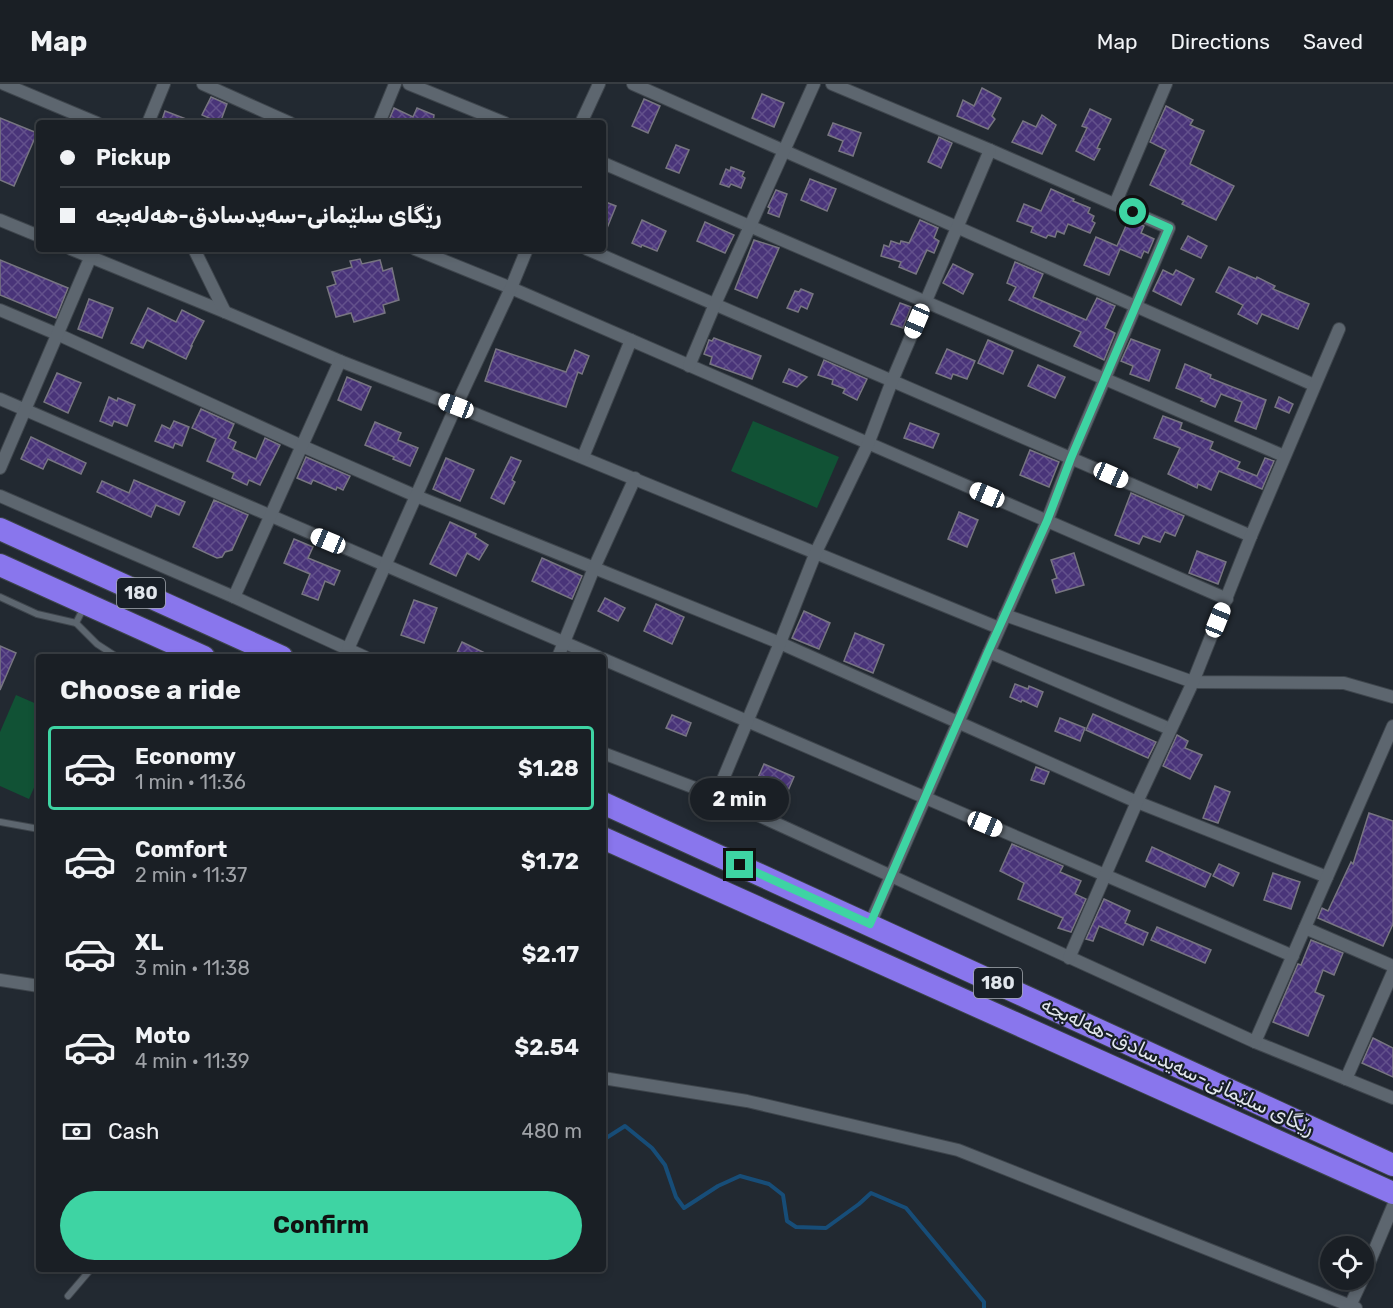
<!DOCTYPE html>
<meta charset="utf-8">
<style>
body{margin:0;font-family:Rubik,"Noto Sans Arabic",sans-serif;background:#272c32;color:#f1f3f6;height:100vh;display:flex;flex-direction:column;font-size:22px;white-space:nowrap}
*{box-sizing:border-box;margin:0}
p{font-size:20px;color:#9fa2a7}
.icon{flex:none;width:33px;height:33px;fill:none;stroke:currentColor;stroke-width:2;stroke-linecap:round;stroke-linejoin:round}
.map{position:relative;flex:1;overflow:hidden}
.side{position:absolute;left:36px;top:570px;width:570px;height:618px;display:flex;flex-direction:column;background:#1a1f25;border-radius:6px;box-shadow:0 3px 9px #0003,0 0 0 2px #383d42}
.side>*{flex:none}
.banner{position:absolute;left:36px;top:36px;width:570px;height:132px;border-radius:6px;box-shadow:0 3px 9px #0003,0 0 0 2px #383d42;display:grid;align-content:center;height:132px;padding:0 24px;background:#1a1f25}
.tools{position:absolute;left:1320px;top:1152px;display:grid;gap:12px}
.tools a{display:grid;place-items:center;width:54px;height:54px;border-radius:50%;background:#1a1f25;box-shadow:0 3px 9px #0003,0 0 0 2px #383d42;font-size:30px}
.end{position:absolute;width:27px;height:27px;margin:-14px;border:8px solid #3ed4a3;background:#111;box-shadow:0 0 0 3px #111}
.from{border-radius:50%}
.bubble{position:absolute;height:42px;border-radius:21px;background:#1a1f25;box-shadow:0 3px 9px #0003,0 0 0 2px #383d42;font-size:20px;font-weight:700;line-height:42px;text-align:center}
.car{position:absolute;width:18px;height:36px;margin:-18px -9px;border-radius:8px;box-shadow:0 0 4px 2px #0007;background:linear-gradient(#fff 24%,#345 0 40%,#fff 0 76%,#345 0 86%,#fff 0)}
.banner b{display:flex;align-items:center;gap:21px;height:57px;font-size:22px}
.banner b+b{border-top:2px solid #383d42}
.banner i{width:15px;height:15px;background:#f1f3f6}
ul{padding:0;list-style:none}
li{display:flex;align-items:center;gap:18px;height:84px;margin:0 12px 9px;padding:0 12px;border:3px solid transparent;border-radius:6px}
li div{flex:1}
li b{display:block;font-size:22px}
li em{font-style:normal;font-weight:700}
li.active{border-color:#3ed4a3}
li>.icon{width:54px;height:54px;stroke-width:1.5}
h2{padding:0 24px;font-size:27px;line-height:72px}
.pay{display:flex;align-items:center;gap:15px;height:66px;padding:0 24px;font-size:22px}
.pay p{margin-inline-start:auto}
.action{display:flex;gap:12px;margin-top:auto;padding:12px 24px}
.action a{flex:1;height:69px;border-radius:36px;background:#3ed4a3;color:#111;font-size:24px;font-weight:700;line-height:69px;text-align:center}
header{display:flex;align-items:center;gap:36px;box-sizing:border-box;height:84px;padding:0 30px;background:#1a1f25;border-bottom:2px solid #383d42}
header strong{font-size:28px}
nav{display:flex;gap:33px;margin-inline-start:auto;font-size:21px}
.map>svg:first-child{display:block}
</style>
<header>
<strong>Map</strong>
<nav><a>Map</a><a>Directions</a><a>Saved</a></nav>
</header>
<div class="map">
<svg width="1393" height="1224" viewBox="0 0 1393 1224">
<defs>
<pattern id="building-cross-hatch" width="8" height="8" patternUnits="userSpaceOnUse" patternTransform="scale(1.5)"><rect width="8" height="8" fill="#493479"/><path d="M0 0l8 8M0 8l8-8" fill="none" stroke="#63518c"/></pattern>
</defs>
<rect width="100%" height="100%" fill="#222931"/>
<g fill="#115235">
<path d="M 753,337 L 839,373 L 817,424 L 731,387 Z"/>
<path d="M 16,611 L 39,621 L 39,692 L 29,715 L 0,702 L 0,648 Z"/>
</g>
<g fill="none" stroke-linecap="round" stroke-linejoin="round">
<path stroke="#174d78" stroke-width="4" d="M 603,1056 L 625,1042 L 652,1064 L 665,1081 L 676,1113 L 684,1124 L 718,1102 L 740,1092 L 769,1100 L 783,1111 L 787,1137 L 796,1143 L 826,1144 L 859,1120 L 871,1109 L 906,1124 L 984,1218 L 984,1224"/>
</g>
<g fill="url(#building-cross-hatch)" stroke="#777581" stroke-width="1.5">
<path d="M 982,4 L 1001,14 L 992,32 L 995,35 L 988,45 L 957,32 L 963,16 L 974,22 Z"/>
<path d="M 762,10 L 784,19 L 774,43 L 752,34 Z"/>
<path d="M 211,13 L 227,20 L 220,39 L 202,31 Z"/>
<path d="M 644,15 L 660,22 L 648,49 L 632,42 Z"/>
<path d="M 1166,22 L 1193,36 L 1190,41 L 1204,47 L 1190,80 L 1234,102 L 1216,136 L 1182,120 L 1184,117 L 1150,101 L 1166,66 L 1150,58 Z"/>
<path d="M 394,24 L 413,33 L 417,24 L 434,31 L 433,39 L 396,39 L 389,36 Z"/>
<path d="M 1090,25 L 1111,35 L 1097,64 L 1100,65 L 1094,76 L 1076,67 L 1087,44 L 1082,42 Z"/>
<path d="M 165,27 L 194,38 L 194,39 L 161,39 Z"/>
<path d="M 1042,31 L 1056,41 L 1042,70 L 1012,58 L 1023,37 L 1036,43 Z"/>
<path d="M 0,34 L 37,49 L 14,102 L 0,96 Z"/>
<path d="M 833,39 L 861,49 L 853,72 L 839,67 L 843,57 L 828,51 Z"/>
<path d="M 939,53 L 952,59 L 941,84 L 928,78 Z"/>
<path d="M 676,61 L 689,66 L 679,89 L 666,84 Z"/>
<path d="M 731,83 L 744,88 L 742,92 L 745,94 L 741,104 L 731,100 L 729,103 L 720,100 L 726,85 L 730,87 Z"/>
<path d="M 810,95 L 836,105 L 827,127 L 801,116 Z"/>
<path d="M 1051,105 L 1074,115 L 1073,117 L 1090,124 L 1088,129 L 1094,132 L 1092,137 L 1095,139 L 1090,149 L 1068,140 L 1064,150 L 1057,147 L 1055,153 L 1048,151 L 1046,154 L 1031,148 L 1033,143 L 1017,137 L 1024,120 L 1041,127 Z"/>
<path d="M 776,106 L 787,110 L 779,133 L 768,129 L 770,124 L 768,123 Z"/>
<path d="M 603,117 L 616,122 L 603,154 Z"/>
<path d="M 1129,135 L 1144,142 L 1141,149 L 1154,155 L 1148,169 L 1144,167 L 1141,174 L 1120,165 L 1109,191 L 1084,181 L 1096,153 L 1117,162 Z"/>
<path d="M 642,136 L 666,147 L 657,167 L 642,161 L 641,163 L 632,159 Z"/>
<path d="M 920,136 L 938,144 L 934,154 L 939,157 L 934,169 L 927,166 L 916,190 L 899,183 L 901,178 L 881,172 L 884,161 L 889,163 L 891,157 L 900,160 L 901,157 L 909,159 Z"/>
<path d="M 705,138 L 734,151 L 725,169 L 697,157 Z"/>
<path d="M 1188,152 L 1207,162 L 1201,174 L 1181,165 Z"/>
<path d="M 754,156 L 779,164 L 757,214 L 735,205 Z"/>
<path d="M 360,175 L 362,180 L 380,176 L 383,187 L 392,184 L 399,216 L 383,221 L 385,229 L 354,238 L 351,229 L 336,233 L 327,203 L 336,200 L 332,188 L 352,183 L 350,177 Z"/>
<path d="M 0,176 L 68,204 L 56,234 L 0,211 Z"/>
<path d="M 1015,178 L 1043,190 L 1033,213 L 1086,236 L 1097,214 L 1115,222 L 1105,244 L 1115,249 L 1104,276 L 1074,262 L 1081,248 L 1009,216 L 1016,203 L 1007,199 Z"/>
<path d="M 953,180 L 973,190 L 963,210 L 943,199 Z"/>
<path d="M 1229,183 L 1256,195 L 1257,193 L 1275,202 L 1273,205 L 1309,220 L 1298,245 L 1262,230 L 1257,240 L 1238,230 L 1243,221 L 1216,208 Z"/>
<path d="M 1163,186 L 1173,191 L 1176,186 L 1194,195 L 1181,221 L 1153,207 Z"/>
<path d="M 801,205 L 813,210 L 807,225 L 801,222 L 798,228 L 787,224 L 795,207 L 799,208 Z"/>
<path d="M 89,215 L 113,224 L 102,254 L 78,245 Z"/>
<path d="M 900,219 L 911,223 L 903,244 L 891,240 Z"/>
<path d="M 148,224 L 176,238 L 182,226 L 204,237 L 191,262 L 192,262 L 186,275 L 147,256 L 143,264 L 131,259 Z"/>
<path d="M 714,254 L 761,272 L 752,295 L 710,280 L 712,273 L 704,270 L 709,256 L 712,257 Z"/>
<path d="M 1131,255 L 1160,266 L 1149,297 L 1130,290 L 1133,282 L 1121,277 Z"/>
<path d="M 988,256 L 1013,267 L 1003,290 L 978,279 Z"/>
<path d="M 496,265 L 566,288 L 575,266 L 589,272 L 582,290 L 578,288 L 566,323 L 485,297 Z"/>
<path d="M 947,265 L 975,277 L 967,295 L 953,290 L 951,295 L 936,289 Z"/>
<path d="M 824,276 L 867,295 L 857,316 L 843,309 L 845,305 L 832,300 L 833,296 L 818,291 Z"/>
<path d="M 1185,280 L 1211,291 L 1210,294 L 1225,300 L 1266,316 L 1256,345 L 1235,337 L 1242,318 L 1221,310 L 1215,323 L 1201,317 L 1203,315 L 1176,304 Z"/>
<path d="M 1038,281 L 1065,293 L 1055,314 L 1028,302 Z"/>
<path d="M 789,285 L 807,293 L 797,303 L 783,298 Z"/>
<path d="M 57,289 L 81,299 L 68,329 L 44,318 Z"/>
<path d="M 347,293 L 371,303 L 361,326 L 338,316 Z"/>
<path d="M 109,313 L 117,317 L 118,314 L 135,321 L 127,342 L 114,337 L 112,342 L 100,337 Z"/>
<path d="M 1279,313 L 1293,320 L 1289,329 L 1275,323 Z"/>
<path d="M 201,325 L 234,340 L 228,354 L 236,358 L 233,365 L 256,375 L 265,354 L 280,361 L 260,401 L 249,396 L 247,401 L 232,394 L 234,389 L 207,377 L 216,355 L 192,344 Z"/>
<path d="M 1163,332 L 1182,339 L 1180,345 L 1213,358 L 1210,365 L 1240,378 L 1237,384 L 1257,392 L 1265,374 L 1274,377 L 1262,405 L 1219,387 L 1211,406 L 1198,400 L 1197,404 L 1168,390 L 1180,364 L 1154,354 Z"/>
<path d="M 174,337 L 189,343 L 182,362 L 175,359 L 173,364 L 155,357 L 162,341 L 170,345 Z"/>
<path d="M 375,338 L 401,349 L 398,356 L 418,364 L 410,382 L 393,375 L 394,373 L 365,361 Z"/>
<path d="M 910,339 L 939,350 L 933,364 L 904,354 Z"/>
<path d="M 31,353 L 86,379 L 81,390 L 48,375 L 43,385 L 21,375 Z"/>
<path d="M 1030,366 L 1059,378 L 1049,403 L 1020,391 Z"/>
<path d="M 306,373 L 350,392 L 343,406 L 337,403 L 336,406 L 313,396 L 311,400 L 297,394 Z"/>
<path d="M 511,373 L 521,377 L 512,396 L 515,398 L 504,420 L 491,414 Z"/>
<path d="M 446,374 L 474,386 L 460,417 L 433,405 Z"/>
<path d="M 134,396 L 185,418 L 179,431 L 156,421 L 151,433 L 97,408 L 102,397 L 129,409 Z"/>
<path d="M 1131,409 L 1184,432 L 1175,452 L 1165,448 L 1160,458 L 1143,452 L 1139,460 L 1115,451 Z"/>
<path d="M 214,416 L 248,431 L 232,466 L 225,468 L 222,473 L 217,474 L 193,463 Z"/>
<path d="M 959,428 L 978,436 L 967,463 L 948,455 Z"/>
<path d="M 450,438 L 476,450 L 475,453 L 488,461 L 479,476 L 467,469 L 456,492 L 430,480 Z"/>
<path d="M 294,455 L 313,463 L 308,474 L 340,487 L 334,501 L 325,497 L 318,516 L 302,510 L 310,490 L 284,479 Z"/>
<path d="M 1197,467 L 1226,478 L 1218,500 L 1189,489 Z"/>
<path d="M 1074,469 L 1084,501 L 1056,509 L 1052,496 L 1057,494 L 1051,476 Z"/>
<path d="M 542,474 L 582,492 L 572,515 L 532,497 Z"/>
<path d="M 605,514 L 625,524 L 618,537 L 598,527 Z"/>
<path d="M 414,516 L 437,524 L 424,559 L 401,551 Z"/>
<path d="M 656,520 L 684,533 L 672,560 L 644,547 Z"/>
<path d="M 804,527 L 830,539 L 819,565 L 792,554 Z"/>
<path d="M 855,549 L 884,561 L 873,589 L 844,577 Z"/>
<path d="M 462,558 L 493,573 L 455,573 Z"/>
<path d="M 0,562 L 16,569 L 0,606 Z"/>
<path d="M 1015,600 L 1028,605 L 1029,602 L 1043,608 L 1037,623 L 1022,616 L 1021,618 L 1010,613 Z"/>
<path d="M 1093,630 L 1156,658 L 1148,674 L 1086,646 Z"/>
<path d="M 672,631 L 691,639 L 686,652 L 666,644 Z"/>
<path d="M 1060,634 L 1085,644 L 1080,657 L 1055,647 Z"/>
<path d="M 1177,651 L 1188,657 L 1185,664 L 1202,671 L 1190,695 L 1163,682 Z"/>
<path d="M 764,680 L 794,693 L 780,725 L 750,712 Z"/>
<path d="M 1036,683 L 1049,688 L 1044,700 L 1031,696 Z"/>
<path d="M 1215,702 L 1230,708 L 1218,739 L 1203,734 Z"/>
<path d="M 1369,729 L 1393,737 L 1393,840 L 1383,862 L 1318,834 L 1322,824 L 1328,827 L 1351,778 L 1353,780 Z"/>
<path d="M 1012,760 L 1063,782 L 1060,788 L 1081,797 L 1075,810 L 1086,815 L 1071,848 L 1058,844 L 1063,834 L 1018,815 L 1024,799 L 1000,787 Z"/>
<path d="M 1152,763 L 1211,790 L 1205,803 L 1146,777 Z"/>
<path d="M 1219,780 L 1239,789 L 1233,802 L 1213,792 Z"/>
<path d="M 1273,789 L 1300,798 L 1291,825 L 1264,816 Z"/>
<path d="M 1104,815 L 1130,827 L 1125,839 L 1148,849 L 1143,861 L 1099,842 L 1093,857 L 1086,855 Z"/>
<path d="M 1157,843 L 1211,866 L 1205,879 L 1151,856 Z"/>
<path d="M 1311,856 L 1343,869 L 1334,891 L 1323,886 L 1315,908 L 1324,912 L 1308,952 L 1273,938 L 1298,880 L 1301,881 Z"/>
<path d="M 1373,954 L 1393,964 L 1393,993 L 1362,979 Z"/>
</g>
<g fill="none" stroke-linecap="round" stroke-linejoin="round">
<g stroke="#3e454c" stroke-width="8">
<g id="lane">
<path d="M 0,513 L 37,530 L 76,539 L 84,523"/>
<path d="M 76,539 L 97,560 L 117,573"/>
<path d="M 0,738 L 39,745"/>
<path d="M 68,1212 L 91,1185"/>
</g>
</g>
<g stroke="#3e454c" stroke-width="14">
<g id="street">
<path d="M 4,0 L 97,39"/>
<path d="M 203,0 L 290,39"/>
<path d="M 409,0 L 505,39"/>
<path d="M 633,0 L 1314,301"/>
<path d="M 832,0 L 990,66 L 1169,144 L 1071,374 L 1047,437 L 989,568 L 870,840"/>
<path d="M 148,39 L 164,0"/>
<path d="M 379,39 L 395,0"/>
<path d="M 581,39 L 599,0"/>
<path d="M 603,79 L 1284,372"/>
<path d="M 1115,120 L 1166,0"/>
<path d="M 0,136 L 39,152"/>
<path d="M 71,165 L 225,228 L 340,277 L 456,322 L 999,544"/>
<path d="M 194,165 L 225,228"/>
<path d="M 415,165 L 511,204 L 1227,515"/>
<path d="M 587,165 L 1251,452"/>
<path d="M 0,226 L 57,250 L 302,362 L 416,412 L 780,559 L 1137,718 L 1327,793"/>
<path d="M 689,282 L 715,220 L 814,0"/>
<path d="M 0,315 L 598,573"/>
<path d="M 583,373 L 631,256"/>
<path d="M 0,384 L 94,165"/>
<path d="M 0,412 L 234,513 L 365,573"/>
<path d="M 234,513 L 340,277"/>
<path d="M 1005,531 L 1193,598 L 1344,599 L 1393,613"/>
<path d="M 348,565 L 456,322 L 511,204 L 527,165"/>
<path d="M 989,568 L 1170,645"/>
<path d="M 558,573 L 594,484 L 635,394"/>
<path d="M 603,575 L 1293,872"/>
<path d="M 603,669 L 716,712 L 1255,958 L 1393,1014"/>
<path d="M 716,712 L 780,559 L 816,468 L 868,360 L 892,297 L 990,66"/>
<path d="M 1305,844 L 1393,882"/>
<path d="M 1069,874 L 1137,718 L 1193,598 L 1251,452 L 1339,245"/>
<path d="M 0,896 L 39,902"/>
<path d="M 1255,958 L 1393,642"/>
<path d="M 603,994 L 747,1017 L 958,1066 L 1356,1224"/>
<path d="M 1346,995 L 1393,888"/>
<path d="M 1364,1191 L 1393,1122"/>
<path d="M 1350,1222 L 1362,1196"/>
</g>
</g>
<g stroke="#3e454c" stroke-width="24">
<g id="highway">
<path d="M 0,445 L 282,573"/>
<path d="M 0,481 L 204,573"/>
<path d="M 603,719 L 1393,1081"/>
<path d="M 603,754 L 1393,1109"/>
</g>
</g>
<use href="#lane" stroke="#5d666f" stroke-width="6"/>
<use href="#street" stroke="#5d666f" stroke-width="12"/>
<use href="#highway" stroke="#8976ed" stroke-width="22"/>
</g>
<g fill="none" stroke-linecap="round" stroke-linejoin="round">
<path stroke="#3ed4a3" stroke-width="8" d="M 740,781 L 870,840 L 988,568 L 1047,437 L 1071,374 L 1169,144 L 1133,128"/>
</g>
<g text-anchor="middle" dominant-baseline="central" stroke-width="4.5" stroke-linejoin="round" paint-order="stroke">
<g fill="#181f27" stroke="#a5aab1" stroke-width="1.5">
<rect x="117" y="494" width="48" height="30" rx="4.5"/>
<rect x="974" y="884" width="48" height="30" rx="4.5"/>
</g>
<g font-size="18" font-weight="bold" fill="#e1e6ec">
<text x="141" y="509">180</text>
<text x="998" y="899">180</text>
</g>
<g font-size="20" fill="#e1e6ec" stroke="#181f27">
<text transform="translate(1178 982) rotate(25)">رێگای سلێمانی-سەیدسادق-هەلەبجە</text>
</g>
</g>
</svg>
<div class="tools">
<a><svg class="icon" aria-label="locate" viewBox="0 0 24 24"><circle cx="12" cy="12" r="6"/><path d="M12 2v4M12 18v4M2 12h4M18 12h4"/></svg></a>
</div>
<i class="end from" style="left:1133px;top:128px"></i>
<i class="end" style="left:740px;top:781px"></i>
<div class="bubble" style="left:690px;top:694px;width:99px">2 min</div>
<i class="car" style="left:917px;top:237px;rotate:203deg"></i>
<i class="car" style="left:456px;top:322px;rotate:291deg"></i>
<i class="car" style="left:1111px;top:391px;rotate:114deg"></i>
<i class="car" style="left:987px;top:411px;rotate:293deg"></i>
<i class="car" style="left:328px;top:457px;rotate:293deg"></i>
<i class="car" style="left:1218px;top:536px;rotate:22deg"></i>
<i class="car" style="left:985px;top:740px;rotate:113deg"></i>
<div class="banner">
<b><i class="from"></i>Pickup</b>
<b><i></i>رێگای سلێمانی-سەیدسادق-هەلەبجە</b>
</div>
<section class="side">
<h2>Choose a ride</h2>
<ul>
<li class="active"><svg class="icon" aria-label="car" viewBox="0 0 24 24"><path d="M5 17H2v-5l4-1 3-4h7l3 4 3 1v5h-3M9 17h6M6 11h13"/><circle cx="7" cy="17" r="2"/><circle cx="17" cy="17" r="2"/></svg><div><b>Economy</b><p>1 min · 11:36</p></div><em>$1.28</em></li>
<li><svg class="icon" aria-label="car" viewBox="0 0 24 24"><path d="M5 17H2v-5l4-1 3-4h7l3 4 3 1v5h-3M9 17h6M6 11h13"/><circle cx="7" cy="17" r="2"/><circle cx="17" cy="17" r="2"/></svg><div><b>Comfort</b><p>2 min · 11:37</p></div><em>$1.72</em></li>
<li><svg class="icon" aria-label="car" viewBox="0 0 24 24"><path d="M5 17H2v-5l4-1 3-4h7l3 4 3 1v5h-3M9 17h6M6 11h13"/><circle cx="7" cy="17" r="2"/><circle cx="17" cy="17" r="2"/></svg><div><b>XL</b><p>3 min · 11:38</p></div><em>$2.17</em></li>
<li><svg class="icon" aria-label="car" viewBox="0 0 24 24"><path d="M5 17H2v-5l4-1 3-4h7l3 4 3 1v5h-3M9 17h6M6 11h13"/><circle cx="7" cy="17" r="2"/><circle cx="17" cy="17" r="2"/></svg><div><b>Moto</b><p>4 min · 11:39</p></div><em>$2.54</em></li>
</ul>
<div class="pay"><svg class="icon" aria-label="cash" viewBox="0 0 24 24"><path d="M3 7h18v10H3z"/><circle cx="12" cy="12" r="2"/></svg>Cash<p>480 m</p></div>
<div class="action"><a>Confirm</a></div>
</section>
</div>
